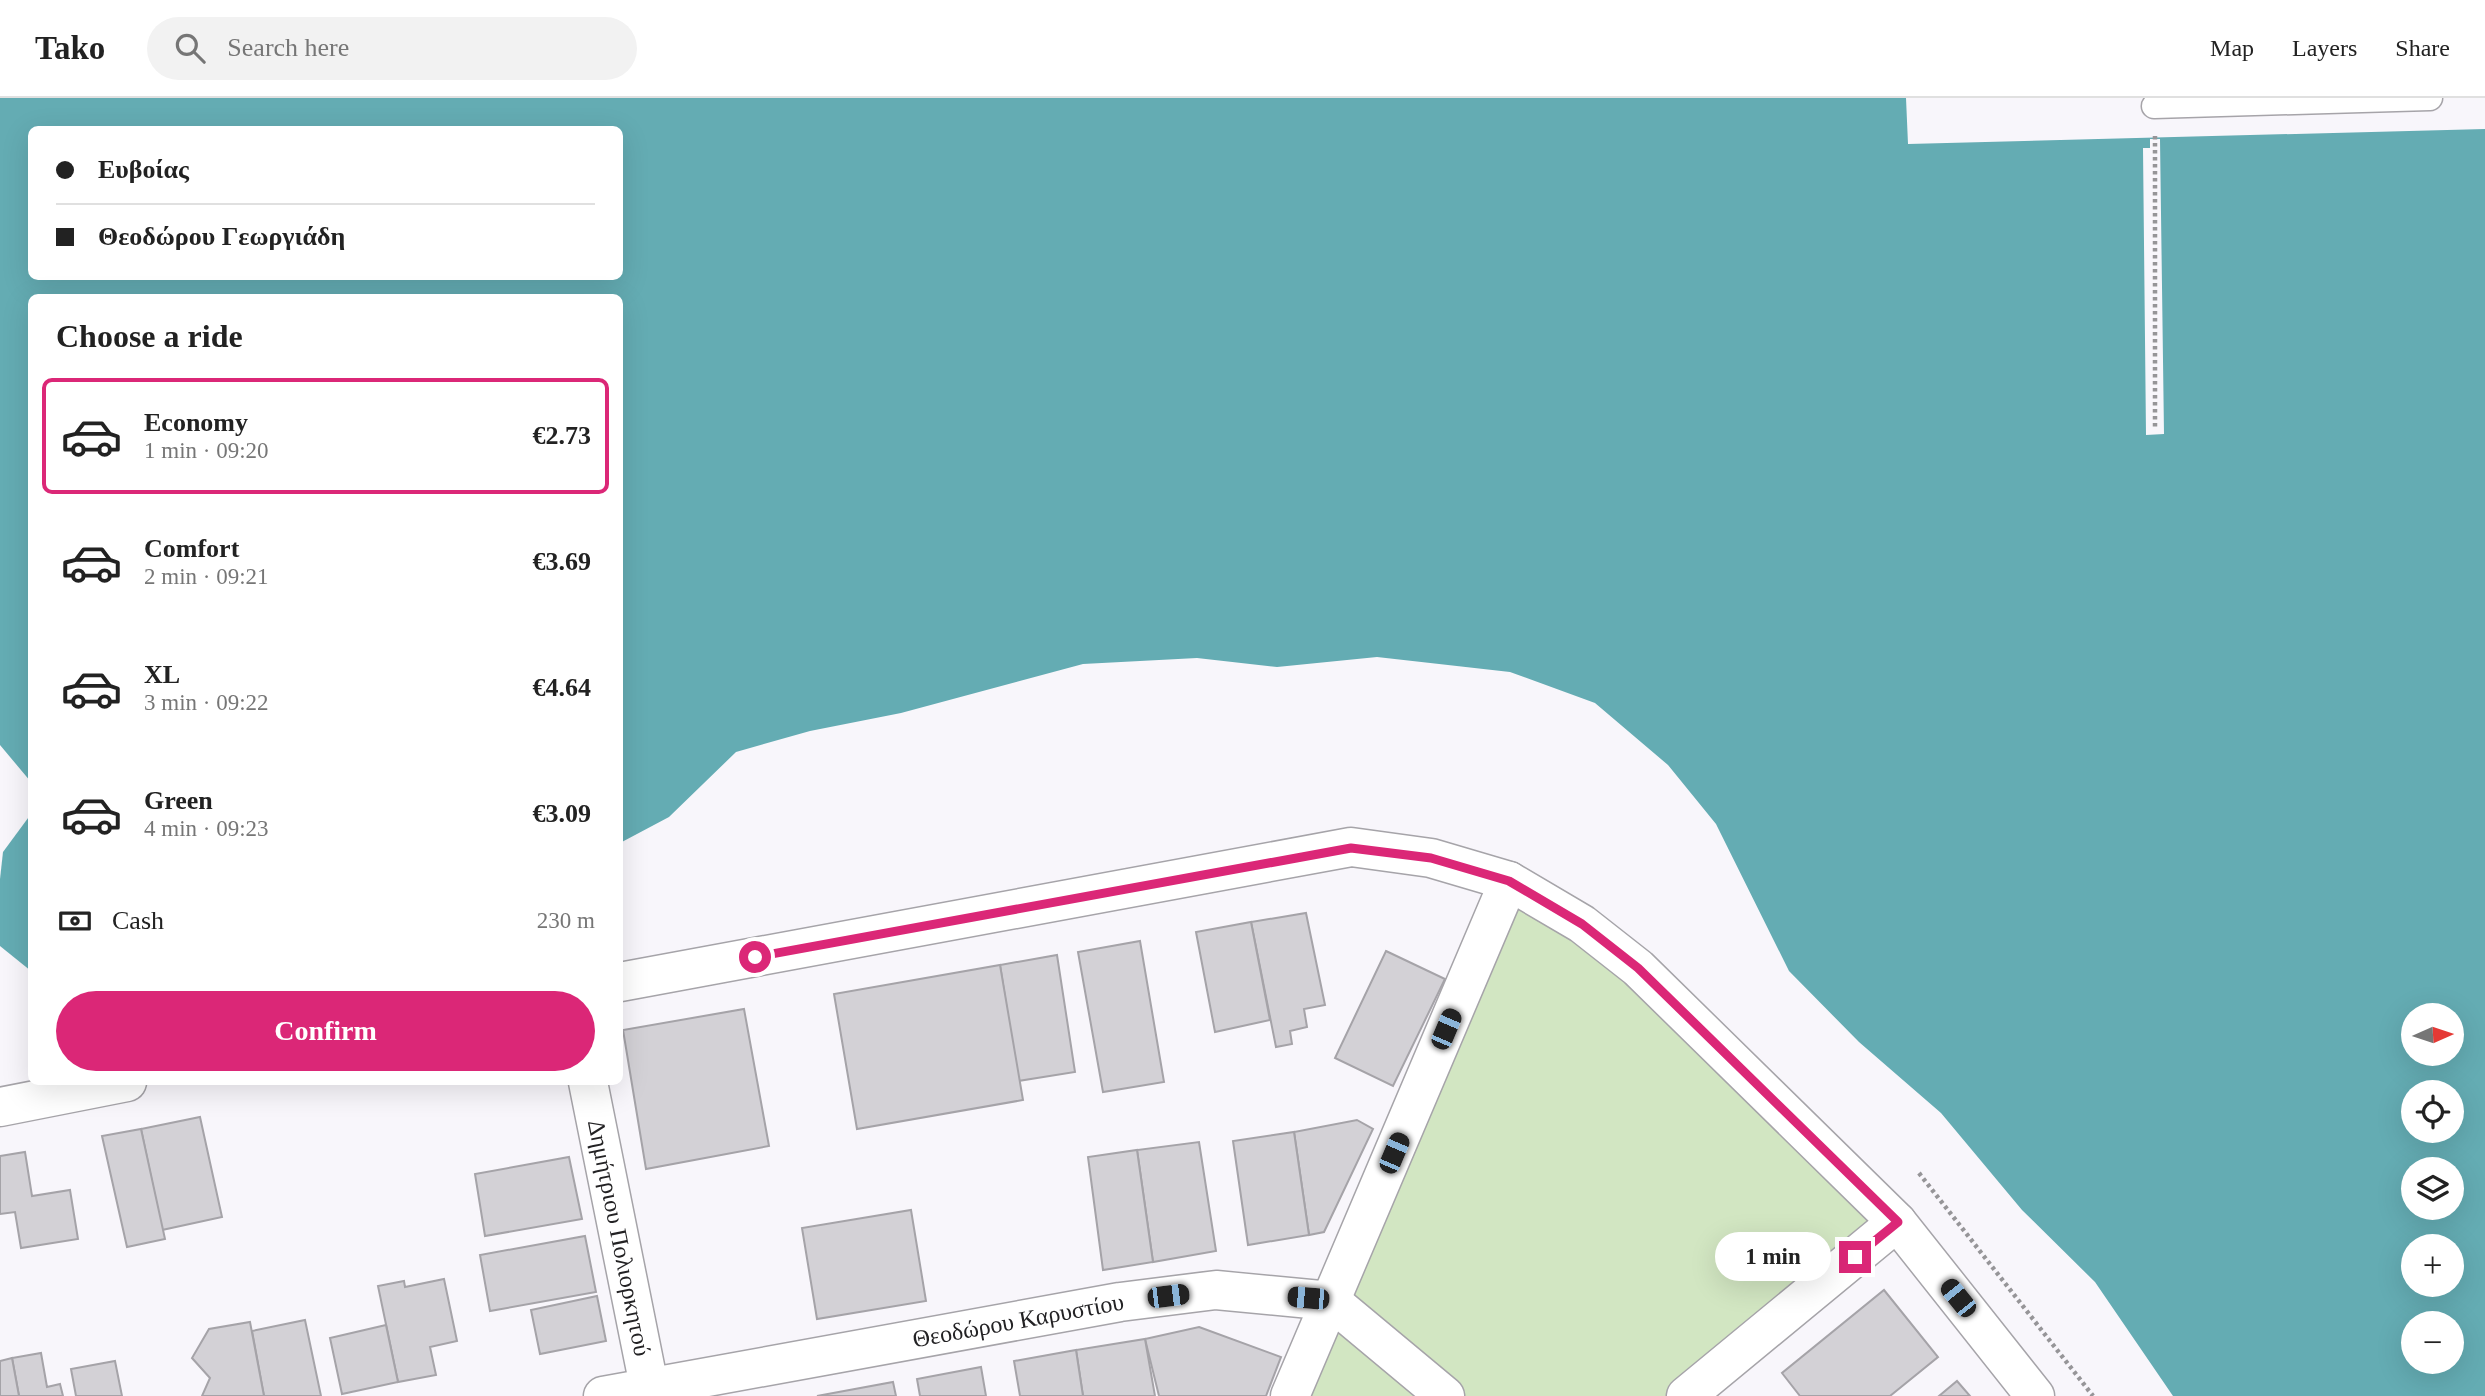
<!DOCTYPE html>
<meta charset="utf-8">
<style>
body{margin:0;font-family:"Times New Roman",serif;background:#f2f2f2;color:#222;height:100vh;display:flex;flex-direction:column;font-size:26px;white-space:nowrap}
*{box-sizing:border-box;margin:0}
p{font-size:23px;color:#767676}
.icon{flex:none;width:38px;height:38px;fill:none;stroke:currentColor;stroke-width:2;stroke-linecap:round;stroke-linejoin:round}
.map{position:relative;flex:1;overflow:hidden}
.drawer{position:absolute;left:28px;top:196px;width:595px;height:791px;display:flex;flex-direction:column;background:#fff;border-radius:10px;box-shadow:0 7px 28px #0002}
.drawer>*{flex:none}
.banner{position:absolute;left:28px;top:28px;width:595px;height:154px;border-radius:10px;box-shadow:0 7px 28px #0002;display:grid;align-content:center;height:154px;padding:0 28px;background:#fff}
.needle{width:46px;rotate:87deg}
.tools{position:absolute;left:2401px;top:905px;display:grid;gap:14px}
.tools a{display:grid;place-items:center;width:63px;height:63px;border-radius:50%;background:#fff;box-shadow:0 7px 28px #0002;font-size:35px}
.end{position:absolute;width:32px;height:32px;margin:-16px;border:9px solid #db2777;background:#fff;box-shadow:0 0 0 4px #fff}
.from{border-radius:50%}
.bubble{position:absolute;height:49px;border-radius:24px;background:#fff;box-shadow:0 7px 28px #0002;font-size:23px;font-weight:700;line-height:49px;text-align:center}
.car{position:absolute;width:21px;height:42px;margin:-21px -10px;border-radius:9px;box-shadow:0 0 5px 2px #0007;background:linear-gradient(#222 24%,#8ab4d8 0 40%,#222 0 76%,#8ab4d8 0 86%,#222 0)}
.banner b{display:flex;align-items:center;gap:24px;height:66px;font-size:26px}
.banner b+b{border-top:2px solid #e0e0e0}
.banner i{width:18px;height:18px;background:#222}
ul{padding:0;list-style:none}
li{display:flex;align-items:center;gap:21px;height:116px;margin:0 14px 10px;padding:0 14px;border:4px solid transparent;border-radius:10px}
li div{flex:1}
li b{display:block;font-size:26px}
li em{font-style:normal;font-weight:700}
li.current{border-color:#db2777}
li>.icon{width:63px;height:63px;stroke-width:1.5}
h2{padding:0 28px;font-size:32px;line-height:84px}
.pay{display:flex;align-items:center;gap:18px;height:77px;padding:0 28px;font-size:26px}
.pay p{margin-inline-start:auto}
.action{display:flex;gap:14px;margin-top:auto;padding:14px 28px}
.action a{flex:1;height:80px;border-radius:42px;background:#db2777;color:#fff;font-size:28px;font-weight:700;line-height:80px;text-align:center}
header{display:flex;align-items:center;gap:42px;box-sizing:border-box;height:98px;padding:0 35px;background:#fff;border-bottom:2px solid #e0e0e0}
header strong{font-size:33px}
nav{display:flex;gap:38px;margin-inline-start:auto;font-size:24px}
.search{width:490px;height:63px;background:#f2f2f2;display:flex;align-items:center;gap:18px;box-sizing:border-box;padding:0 24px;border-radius:38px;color:#767676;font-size:26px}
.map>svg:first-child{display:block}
</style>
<header>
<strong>Tako</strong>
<div class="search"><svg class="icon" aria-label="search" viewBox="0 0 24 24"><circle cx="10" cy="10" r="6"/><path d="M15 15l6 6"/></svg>Search here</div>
<nav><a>Map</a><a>Layers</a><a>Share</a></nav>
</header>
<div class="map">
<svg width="2485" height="1298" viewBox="0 0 2485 1298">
<rect width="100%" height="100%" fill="#f8f6fb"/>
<path fill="#d2e6c2" d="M 1509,783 L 1582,826 L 1897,1124 L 1686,1298 L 1290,1298 Z"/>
<g fill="#64acb3" fill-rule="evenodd">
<path d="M 0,0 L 1906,0 L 1908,46 L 2485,31 L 2485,1298 L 2173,1298 L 2095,1184 L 2022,1112 L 1941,1015 L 1859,944 L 1789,873 L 1716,726 L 1668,667 L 1595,605 L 1510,574 L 1377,559 L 1277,569 L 1197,560 L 1083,566 L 901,615 L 810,633 L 736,654 L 669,719 L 620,745 L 620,200 L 32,200 L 31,684 L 0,647 ZM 32,32 L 620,32 L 620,178 L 32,178 ZM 2413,917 L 2452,917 L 2452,956 L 2413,956 ZM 2413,994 L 2452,994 L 2452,1032 L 2413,1032 ZM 2413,1071 L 2452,1071 L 2452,1110 L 2413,1110 ZM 2413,1148 L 2452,1148 L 2452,1186 L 2413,1186 ZM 2413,1225 L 2452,1225 L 2452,1264 L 2413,1264 Z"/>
<path d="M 31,716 L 31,873 L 0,848 L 0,781 L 3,754 Z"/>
</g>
<path fill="#f8f6fb" d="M 2150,41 L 2160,41 L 2164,336 L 2146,337 L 2143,50 L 2150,50 Z"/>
<g fill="#d3d1d6" stroke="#a5a3a8" stroke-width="2">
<path d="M 1306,815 L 1325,907 L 1304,911 L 1307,929 L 1290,933 L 1292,946 L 1276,949 L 1251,824 Z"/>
<path d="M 1251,824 L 1270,922 L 1215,934 L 1196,834 Z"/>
<path d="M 1140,843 L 1164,984 L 1103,994 L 1078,854 Z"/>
<path d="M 1386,853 L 1445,881 L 1393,988 L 1335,960 Z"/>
<path d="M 1057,857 L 1075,974 L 1018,983 L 1000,867 Z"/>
<path d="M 1000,867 L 1023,1002 L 857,1031 L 834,896 Z"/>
<path d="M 744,911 L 769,1048 L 646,1071 L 623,932 Z"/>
<path d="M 200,1019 L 222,1119 L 162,1132 L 141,1031 Z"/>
<path d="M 1357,1022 L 1373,1031 L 1324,1134 L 1309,1137 L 1294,1034 Z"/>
<path d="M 141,1031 L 165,1141 L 127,1149 L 102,1038 Z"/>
<path d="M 1294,1034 L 1309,1137 L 1248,1147 L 1233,1043 Z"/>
<path d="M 1199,1044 L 1216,1153 L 1153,1164 L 1137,1052 Z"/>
<path d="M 1137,1052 L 1153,1164 L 1103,1172 L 1088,1059 Z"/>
<path d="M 25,1054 L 32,1098 L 70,1092 L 78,1141 L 21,1150 L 15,1114 L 0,1116 L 0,1058 Z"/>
<path d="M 569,1059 L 582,1121 L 485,1138 L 475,1076 Z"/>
<path d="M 911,1112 L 926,1203 L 817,1221 L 802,1130 Z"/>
<path d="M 585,1138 L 596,1194 L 490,1213 L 480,1157 Z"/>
<path d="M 444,1181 L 457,1243 L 430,1249 L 436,1277 L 398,1284 L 378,1188 L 404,1183 L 405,1189 Z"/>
<path d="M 1884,1192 L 1938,1259 L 1890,1298 L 1800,1298 L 1782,1275 Z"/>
<path d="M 597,1198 L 606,1243 L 540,1256 L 531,1212 Z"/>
<path d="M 305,1222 L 321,1298 L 264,1298 L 252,1233 Z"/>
<path d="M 250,1224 L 264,1298 L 202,1298 L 210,1280 L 192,1260 L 209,1231 Z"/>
<path d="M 386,1227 L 398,1284 L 342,1296 L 330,1240 Z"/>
<path d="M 1199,1229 L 1281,1259 L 1266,1298 L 1159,1298 L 1145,1241 Z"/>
<path d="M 1145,1241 L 1155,1298 L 1083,1298 L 1076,1252 Z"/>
<path d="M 1076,1252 L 1083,1298 L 1020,1298 L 1014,1263 Z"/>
<path d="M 41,1255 L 47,1289 L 60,1286 L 63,1298 L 19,1298 L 12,1260 Z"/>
<path d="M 12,1260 L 19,1298 L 0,1298 L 0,1263 Z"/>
<path d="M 115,1263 L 122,1298 L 76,1298 L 71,1271 Z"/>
<path d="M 981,1269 L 986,1298 L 920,1298 L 917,1281 Z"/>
<path d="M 1957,1283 L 1970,1298 L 1939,1298 Z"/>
<path d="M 893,1284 L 896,1298 L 817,1298 Z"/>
</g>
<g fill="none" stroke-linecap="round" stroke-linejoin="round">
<g stroke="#a6a4a9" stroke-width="27">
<path id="lane" d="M 2154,8 L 2430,0"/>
</g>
<g stroke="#a6a4a9" stroke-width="41">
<g id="street">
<path d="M 620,884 L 1351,749 L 1431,760 L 1509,783 L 1582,826 L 1638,870 L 1897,1124 L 2035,1298"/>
<path id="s1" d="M 588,984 L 651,1298"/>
<path d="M 0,1009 L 127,984"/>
<path id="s2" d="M 603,1298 L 1120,1204 L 1216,1192 L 1331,1203 L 1445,1298"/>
<path d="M 1290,1298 L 1509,783"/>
<path d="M 1686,1298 L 1897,1124"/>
</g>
</g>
<g stroke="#969598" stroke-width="4.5" stroke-dasharray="3.5 3.5" stroke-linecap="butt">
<path d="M 2155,38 L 2155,331"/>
<path d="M 1919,1075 L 2093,1298"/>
</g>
<use href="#lane" stroke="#fff" stroke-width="24"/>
<use href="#street" stroke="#fff" stroke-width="38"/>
</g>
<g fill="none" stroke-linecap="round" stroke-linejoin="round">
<path stroke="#db2777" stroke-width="9" d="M 755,859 L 1351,750 L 1431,760 L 1509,783 L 1582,826 L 1638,870 L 1898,1124 L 1855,1159"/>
</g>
<g text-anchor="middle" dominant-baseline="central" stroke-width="5" stroke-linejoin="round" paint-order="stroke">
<g font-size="24" fill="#232224" stroke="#fff">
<text stroke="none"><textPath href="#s1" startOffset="159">Δημήτριου Πολιορκητού</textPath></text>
<text stroke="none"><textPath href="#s2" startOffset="422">Θεοδώρου Καρυστίου</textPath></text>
</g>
</g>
</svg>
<div class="tools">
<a><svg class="needle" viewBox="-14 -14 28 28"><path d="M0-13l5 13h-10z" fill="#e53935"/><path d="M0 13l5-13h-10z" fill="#767676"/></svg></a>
<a><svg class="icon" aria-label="locate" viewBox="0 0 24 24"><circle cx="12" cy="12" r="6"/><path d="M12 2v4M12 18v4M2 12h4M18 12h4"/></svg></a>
<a><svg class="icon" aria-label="layers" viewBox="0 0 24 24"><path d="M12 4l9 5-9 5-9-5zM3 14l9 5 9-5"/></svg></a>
<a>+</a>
<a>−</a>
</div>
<i class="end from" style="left:755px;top:859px"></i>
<i class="end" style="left:1855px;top:1159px"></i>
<div class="bubble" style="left:1715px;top:1134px;width:116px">1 min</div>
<i class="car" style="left:1446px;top:931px;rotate:23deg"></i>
<i class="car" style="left:1394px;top:1055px;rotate:23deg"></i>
<i class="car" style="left:1168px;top:1198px;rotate:83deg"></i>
<i class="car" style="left:1308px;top:1200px;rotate:275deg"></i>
<i class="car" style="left:1958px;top:1200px;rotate:321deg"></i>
<div class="banner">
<b><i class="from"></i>Ευβοίας</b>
<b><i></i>Θεοδώρου Γεωργιάδη</b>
</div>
<section class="drawer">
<h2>Choose a ride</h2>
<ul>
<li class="current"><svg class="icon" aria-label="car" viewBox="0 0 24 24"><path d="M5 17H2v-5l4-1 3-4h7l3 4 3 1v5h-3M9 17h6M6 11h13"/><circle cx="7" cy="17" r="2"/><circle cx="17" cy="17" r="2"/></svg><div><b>Economy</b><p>1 min · 09:20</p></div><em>€2.73</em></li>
<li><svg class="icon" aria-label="car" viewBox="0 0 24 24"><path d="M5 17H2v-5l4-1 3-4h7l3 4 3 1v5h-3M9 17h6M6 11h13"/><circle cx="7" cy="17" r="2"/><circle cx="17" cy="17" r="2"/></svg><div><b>Comfort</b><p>2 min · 09:21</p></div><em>€3.69</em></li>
<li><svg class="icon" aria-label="car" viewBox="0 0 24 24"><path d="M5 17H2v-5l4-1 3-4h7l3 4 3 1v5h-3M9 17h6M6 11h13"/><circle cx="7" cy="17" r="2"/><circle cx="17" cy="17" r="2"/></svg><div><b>XL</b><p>3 min · 09:22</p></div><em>€4.64</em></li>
<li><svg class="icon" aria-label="car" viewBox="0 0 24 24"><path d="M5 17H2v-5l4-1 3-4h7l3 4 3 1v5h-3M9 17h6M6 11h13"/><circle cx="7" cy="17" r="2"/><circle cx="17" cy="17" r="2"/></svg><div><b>Green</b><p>4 min · 09:23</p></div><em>€3.09</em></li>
</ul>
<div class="pay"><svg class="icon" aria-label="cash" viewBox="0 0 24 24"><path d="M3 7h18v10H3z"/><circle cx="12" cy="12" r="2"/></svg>Cash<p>230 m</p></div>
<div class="action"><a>Confirm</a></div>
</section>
</div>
